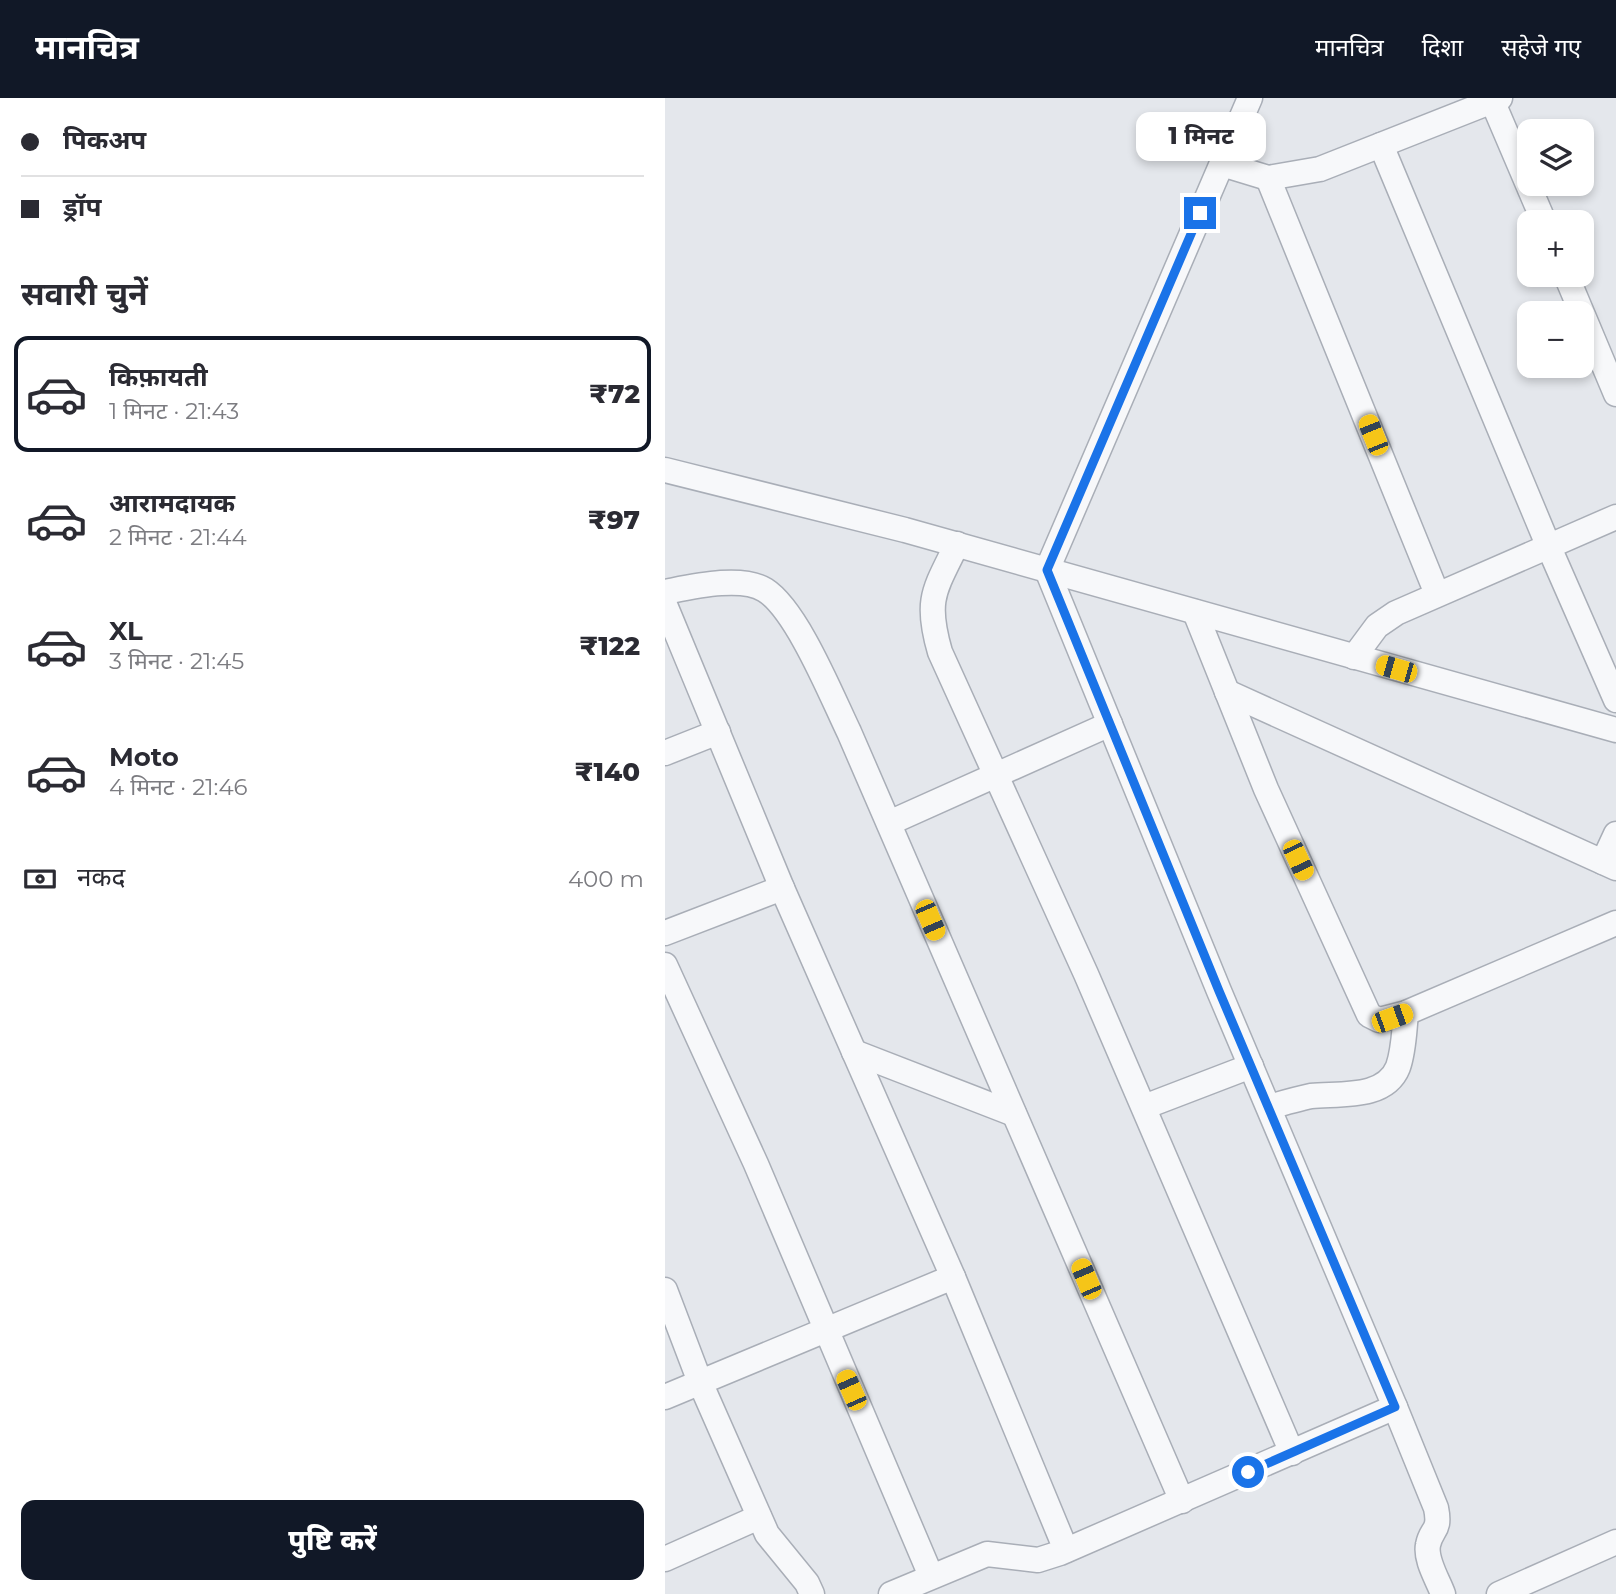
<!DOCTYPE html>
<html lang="hi">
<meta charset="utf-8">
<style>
body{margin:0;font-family:Montserrat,"Noto Sans Devanagari",sans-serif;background:#f2f2f3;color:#2b2b33;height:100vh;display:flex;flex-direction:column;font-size:26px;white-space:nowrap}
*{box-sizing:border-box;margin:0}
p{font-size:23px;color:#7c7c81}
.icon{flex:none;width:38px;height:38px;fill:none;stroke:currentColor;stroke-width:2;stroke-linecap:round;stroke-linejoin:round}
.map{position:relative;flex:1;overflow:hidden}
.panel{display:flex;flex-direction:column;background:#fff;width:665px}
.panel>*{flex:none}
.hud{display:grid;align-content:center;height:154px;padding:0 21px;background:#fff}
.fabs{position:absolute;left:852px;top:21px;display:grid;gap:14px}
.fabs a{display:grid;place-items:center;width:77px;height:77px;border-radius:14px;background:#fff;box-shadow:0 4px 10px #0003;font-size:35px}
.end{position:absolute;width:32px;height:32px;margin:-16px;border:9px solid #1a73e8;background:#fff;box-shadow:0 0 0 4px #fff}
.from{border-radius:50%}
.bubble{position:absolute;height:49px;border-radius:14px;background:#fff;box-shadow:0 4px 10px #0003;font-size:23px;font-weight:800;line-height:49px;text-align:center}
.car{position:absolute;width:21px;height:42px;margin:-21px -10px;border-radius:9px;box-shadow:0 0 5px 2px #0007;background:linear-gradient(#f5c518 24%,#345 0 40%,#f5c518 0 76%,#345 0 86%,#f5c518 0)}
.hud b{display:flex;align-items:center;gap:24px;height:66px;font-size:26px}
.hud b+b{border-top:2px solid #e1e1e2}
.hud i{width:18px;height:18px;background:#2b2b33}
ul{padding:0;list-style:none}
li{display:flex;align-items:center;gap:21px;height:116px;margin:0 14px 10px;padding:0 7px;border:4px solid transparent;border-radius:14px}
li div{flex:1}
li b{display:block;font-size:26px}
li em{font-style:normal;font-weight:800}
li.selected{border-color:#111827}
li>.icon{width:63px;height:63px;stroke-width:1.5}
h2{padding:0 21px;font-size:32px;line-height:84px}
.pay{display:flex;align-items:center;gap:18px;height:77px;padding:0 21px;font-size:26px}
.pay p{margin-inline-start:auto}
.cta{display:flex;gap:14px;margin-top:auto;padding:14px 21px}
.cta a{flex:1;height:80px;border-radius:14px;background:#111827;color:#fff;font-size:28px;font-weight:800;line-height:80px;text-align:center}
header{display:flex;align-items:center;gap:42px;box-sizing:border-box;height:98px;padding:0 35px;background:#111827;color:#fff}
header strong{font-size:33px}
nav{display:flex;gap:38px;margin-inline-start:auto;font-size:24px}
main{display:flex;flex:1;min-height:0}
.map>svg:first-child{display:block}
</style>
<header>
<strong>मानचित्र</strong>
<nav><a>मानचित्र</a><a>दिशा</a><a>सहेजे गए</a></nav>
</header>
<main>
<section class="panel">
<div class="hud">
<b><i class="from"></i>पिकअप</b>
<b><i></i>ड्रॉप</b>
</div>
<h2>सवारी चुनें</h2>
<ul>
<li class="selected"><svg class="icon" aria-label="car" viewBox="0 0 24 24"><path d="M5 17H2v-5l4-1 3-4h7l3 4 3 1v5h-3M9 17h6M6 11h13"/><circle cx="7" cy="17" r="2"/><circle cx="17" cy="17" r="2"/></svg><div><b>किफ़ायती</b><p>1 मिनट · 21:43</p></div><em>₹72</em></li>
<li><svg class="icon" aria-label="car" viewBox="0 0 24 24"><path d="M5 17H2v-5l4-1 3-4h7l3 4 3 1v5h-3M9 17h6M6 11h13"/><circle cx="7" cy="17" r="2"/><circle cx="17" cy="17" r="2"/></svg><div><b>आरामदायक</b><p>2 मिनट · 21:44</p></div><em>₹97</em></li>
<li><svg class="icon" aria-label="car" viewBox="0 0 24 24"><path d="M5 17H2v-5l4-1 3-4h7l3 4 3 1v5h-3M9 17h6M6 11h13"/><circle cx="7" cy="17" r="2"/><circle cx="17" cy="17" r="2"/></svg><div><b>XL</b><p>3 मिनट · 21:45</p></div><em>₹122</em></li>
<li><svg class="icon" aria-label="car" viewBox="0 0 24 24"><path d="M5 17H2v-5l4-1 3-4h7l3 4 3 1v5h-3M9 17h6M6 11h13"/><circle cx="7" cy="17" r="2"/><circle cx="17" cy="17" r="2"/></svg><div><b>Moto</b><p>4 मिनट · 21:46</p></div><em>₹140</em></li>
</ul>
<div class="pay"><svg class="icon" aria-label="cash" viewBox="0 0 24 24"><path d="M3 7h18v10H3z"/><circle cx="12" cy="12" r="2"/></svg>नकद<p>400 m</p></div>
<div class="cta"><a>पुष्टि करें</a></div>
</section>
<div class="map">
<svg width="951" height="1496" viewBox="0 0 951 1496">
<rect width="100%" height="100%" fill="#e4e7ec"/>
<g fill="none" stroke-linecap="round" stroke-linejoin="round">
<g stroke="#a9aeb7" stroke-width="27">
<g id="minor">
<path d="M 826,0 L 879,124"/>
<path d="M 716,47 L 883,447 L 951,602"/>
<path d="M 557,66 L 603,80 L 655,71 L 835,0"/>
<path d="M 603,80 L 772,496"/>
<path d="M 901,177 L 951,296"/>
<path d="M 0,372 L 240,432 L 951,632"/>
<path d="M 292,446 C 269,493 260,502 275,554 L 421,876 L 627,1355"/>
<path d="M 0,494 C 26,489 76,477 100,492 C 132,512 167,599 184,634 L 517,1403"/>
<path d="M 0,507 L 117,790 L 288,1179"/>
<path d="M 530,514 L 601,691 L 704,917 L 714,922 L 741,915 L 951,825"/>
<path d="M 689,559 L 712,528 L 731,515 L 951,419"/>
<path d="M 562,594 L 951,770"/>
<path d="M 0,655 L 53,634"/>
<path d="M 224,725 L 445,626"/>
<path d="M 938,764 L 951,736"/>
<path d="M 0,835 L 117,790"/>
<path d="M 0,867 L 91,1066 L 266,1478"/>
<path d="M 189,954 L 349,1016"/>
<path d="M 479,1009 L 586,968"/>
<path d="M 604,1009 C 618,1005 632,1001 646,998 C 673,995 720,1002 733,969 C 739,952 739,933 741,915"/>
<path d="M 0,1192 L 35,1284 L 102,1436 L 142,1485 L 147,1496"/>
<path d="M 0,1299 L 288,1179 L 401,1452"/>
<path d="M 730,1309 L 771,1410 C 776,1434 766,1430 763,1447 C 760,1462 773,1482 778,1496"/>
<path d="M 0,1461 L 94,1419"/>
<path d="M 226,1496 L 322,1456 L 373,1462 L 395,1455 L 730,1309 L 554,893 L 382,472 L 585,0"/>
<path d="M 834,1496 L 951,1444"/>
</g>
</g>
<use href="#minor" stroke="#f7f8fa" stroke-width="24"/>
</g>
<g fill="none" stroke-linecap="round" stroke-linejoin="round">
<path stroke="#1a73e8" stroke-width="9" d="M 535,115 L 382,472 L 554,893 L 730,1309 L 583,1374"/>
</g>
</svg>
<div class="fabs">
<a><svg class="icon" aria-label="layers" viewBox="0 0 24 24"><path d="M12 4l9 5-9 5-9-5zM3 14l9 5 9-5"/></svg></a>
<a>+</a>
<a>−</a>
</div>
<i class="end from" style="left:583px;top:1374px"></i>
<i class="end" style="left:535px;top:115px"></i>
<div class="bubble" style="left:471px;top:14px;width:130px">1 मिनट</div>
<i class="car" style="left:708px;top:337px;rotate:338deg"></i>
<i class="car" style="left:731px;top:571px;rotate:286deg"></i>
<i class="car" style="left:633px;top:762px;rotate:155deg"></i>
<i class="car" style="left:265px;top:822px;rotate:157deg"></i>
<i class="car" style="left:727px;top:920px;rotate:70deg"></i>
<i class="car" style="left:421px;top:1181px;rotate:337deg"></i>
<i class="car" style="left:186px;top:1292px;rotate:336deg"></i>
</div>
</main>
